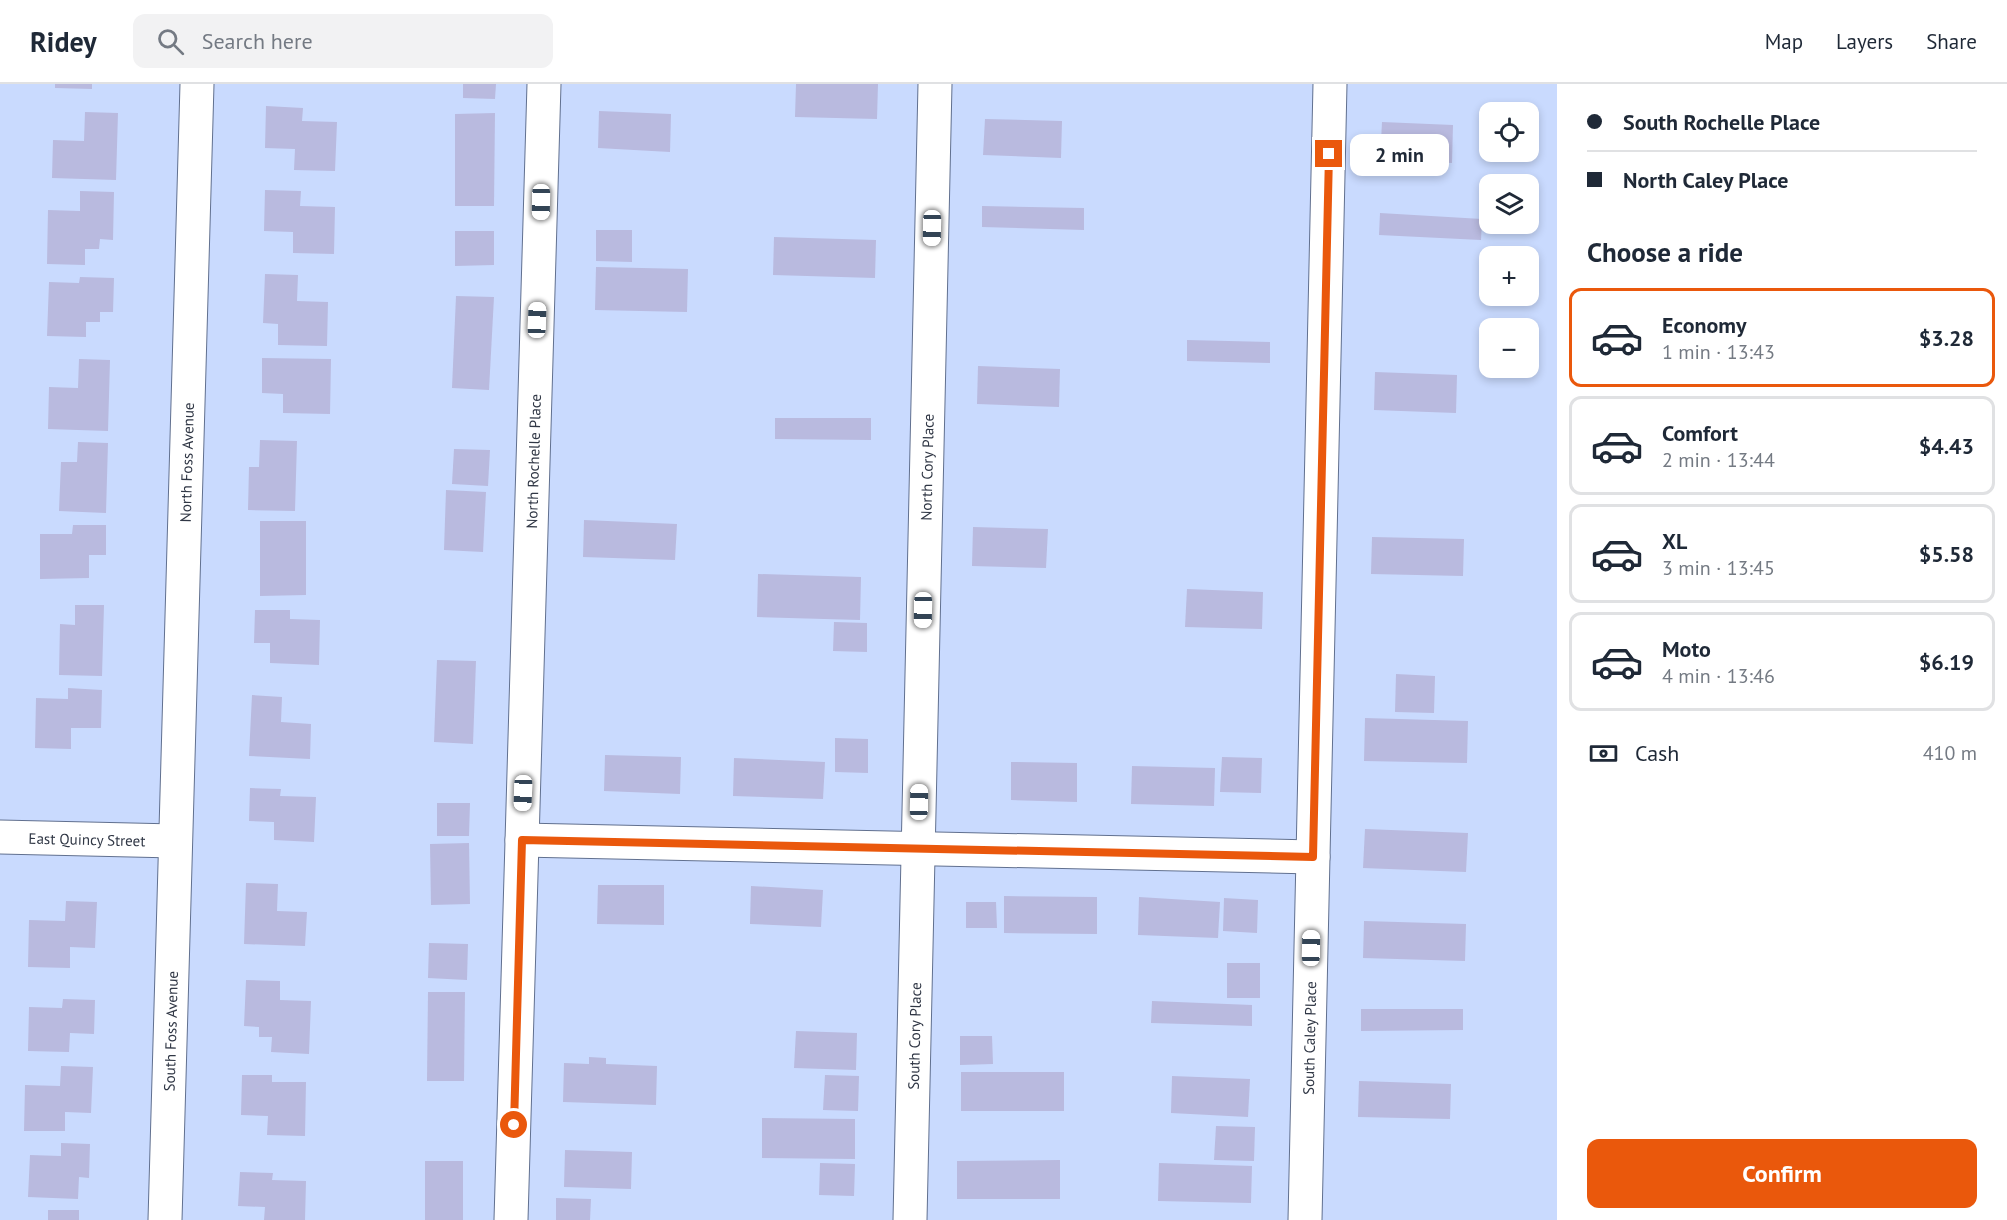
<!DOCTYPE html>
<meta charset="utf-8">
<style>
body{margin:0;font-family:"PT Sans",sans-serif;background:#f2f2f3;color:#1f2937;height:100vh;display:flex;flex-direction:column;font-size:22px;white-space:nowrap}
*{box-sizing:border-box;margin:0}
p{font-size:20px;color:#747a83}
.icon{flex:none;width:33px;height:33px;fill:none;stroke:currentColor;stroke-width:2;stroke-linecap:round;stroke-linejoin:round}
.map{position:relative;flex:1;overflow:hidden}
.sheet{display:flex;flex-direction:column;background:#fff;width:450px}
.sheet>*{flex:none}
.top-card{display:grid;align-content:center;height:132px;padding:0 30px;background:#fff}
.controls{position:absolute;left:1479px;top:18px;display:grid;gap:12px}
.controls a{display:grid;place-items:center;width:60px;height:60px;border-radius:12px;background:#fff;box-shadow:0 3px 9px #0003;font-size:30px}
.end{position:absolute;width:27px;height:27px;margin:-14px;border:8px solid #ea580c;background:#fff;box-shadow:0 0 0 3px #fff}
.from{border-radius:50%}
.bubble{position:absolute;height:42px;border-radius:12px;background:#fff;box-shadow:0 3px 9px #0003;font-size:20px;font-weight:700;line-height:42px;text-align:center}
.car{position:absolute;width:18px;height:36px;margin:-18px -9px;border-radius:8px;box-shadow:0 0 4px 2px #0007;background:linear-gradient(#fff 24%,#345 0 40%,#fff 0 76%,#345 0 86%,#fff 0)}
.top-card b{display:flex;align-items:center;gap:21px;height:57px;font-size:22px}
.top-card b+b{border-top:2px solid #e0e1e3}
.top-card i{width:15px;height:15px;background:#1f2937}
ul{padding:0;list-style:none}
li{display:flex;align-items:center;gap:18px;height:99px;margin:0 12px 9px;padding:0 18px;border:3px solid #e0e1e3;border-radius:12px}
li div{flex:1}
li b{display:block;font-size:22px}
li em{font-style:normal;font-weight:700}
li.active{border-color:#ea580c}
li>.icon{width:54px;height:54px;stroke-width:1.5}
h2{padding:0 30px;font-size:27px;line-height:72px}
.pay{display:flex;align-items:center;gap:15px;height:66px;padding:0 30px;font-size:22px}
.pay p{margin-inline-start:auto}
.cta{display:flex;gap:12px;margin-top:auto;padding:12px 30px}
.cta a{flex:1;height:69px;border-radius:12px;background:#ea580c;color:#fff;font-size:24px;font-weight:700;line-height:69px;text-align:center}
header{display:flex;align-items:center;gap:36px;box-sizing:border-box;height:84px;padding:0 30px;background:#fff;border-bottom:2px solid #e0e1e3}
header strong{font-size:28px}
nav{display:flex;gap:33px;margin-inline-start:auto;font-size:21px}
.search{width:420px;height:54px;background:#f2f2f3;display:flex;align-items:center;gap:15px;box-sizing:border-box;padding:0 21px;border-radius:12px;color:#747a83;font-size:22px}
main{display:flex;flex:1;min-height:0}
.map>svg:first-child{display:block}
</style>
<header>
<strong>Ridey</strong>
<div class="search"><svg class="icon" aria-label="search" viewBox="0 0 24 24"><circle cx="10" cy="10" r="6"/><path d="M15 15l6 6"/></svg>Search here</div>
<nav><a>Map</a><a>Layers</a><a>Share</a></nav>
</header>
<main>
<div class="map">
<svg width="1557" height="1136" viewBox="0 0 1557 1136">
<rect width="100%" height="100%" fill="#c9dafe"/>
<g fill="#b9badf">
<path d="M 55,0 L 92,0 L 92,5 L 55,4 Z"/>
<path d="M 463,0 L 496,0 L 495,15 L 463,14 Z"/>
<path d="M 796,0 L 878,0 L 877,35 L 795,33 Z"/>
<path d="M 266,22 L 303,24 L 302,37 L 337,38 L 335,87 L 294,86 L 295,65 L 265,64 Z"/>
<path d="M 599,27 L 671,30 L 670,68 L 598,64 Z"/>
<path d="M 85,28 L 118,29 L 116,96 L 52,94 L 53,56 L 84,57 Z"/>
<path d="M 495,29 L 494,122 L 455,122 L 455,30 Z"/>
<path d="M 985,35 L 1062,37 L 1061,74 L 983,71 Z"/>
<path d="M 1382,38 L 1453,41 L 1452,79 L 1380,76 Z"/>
<path d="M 265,106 L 301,107 L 300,122 L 335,123 L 334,170 L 293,169 L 293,148 L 264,147 Z"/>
<path d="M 80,107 L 114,108 L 113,156 L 100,155 L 99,165 L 85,165 L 85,181 L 47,180 L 48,126 L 80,127 Z"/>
<path d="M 982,122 L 1084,124 L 1084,146 L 982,143 Z"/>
<path d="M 1380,129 L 1482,135 L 1481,156 L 1379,151 Z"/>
<path d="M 596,146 L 632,146 L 632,178 L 596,177 Z"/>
<path d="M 455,147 L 494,147 L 494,181 L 455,182 Z"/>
<path d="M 774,153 L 876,156 L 875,194 L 773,191 Z"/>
<path d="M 596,183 L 688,185 L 687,228 L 595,226 Z"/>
<path d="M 265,190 L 298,191 L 297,217 L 328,218 L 327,262 L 278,261 L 278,240 L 263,239 Z"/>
<path d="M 80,193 L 114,194 L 113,228 L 100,228 L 100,238 L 86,238 L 86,253 L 47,252 L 49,198 L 79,199 Z"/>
<path d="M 456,212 L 494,213 L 489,306 L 452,304 Z"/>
<path d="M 1187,256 L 1270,258 L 1270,279 L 1187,277 Z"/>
<path d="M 262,274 L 331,275 L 330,330 L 283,329 L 283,310 L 262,309 Z"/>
<path d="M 79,275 L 110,276 L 108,347 L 48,345 L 49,303 L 78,304 Z"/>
<path d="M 978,282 L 1060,285 L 1059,323 L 977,320 Z"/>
<path d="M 1375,288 L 1457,291 L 1456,329 L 1374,326 Z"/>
<path d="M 775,334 L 871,334 L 871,356 L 775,355 Z"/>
<path d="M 260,356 L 297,357 L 295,427 L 248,426 L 249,383 L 259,383 Z"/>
<path d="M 78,358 L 108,359 L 106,429 L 59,427 L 61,378 L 77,378 Z"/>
<path d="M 454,365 L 490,366 L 488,402 L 452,400 Z"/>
<path d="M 446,406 L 486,408 L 483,468 L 444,466 Z"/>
<path d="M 584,436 L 677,440 L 675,476 L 583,473 Z"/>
<path d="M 260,437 L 306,437 L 306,511 L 260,512 Z"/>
<path d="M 73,441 L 106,441 L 106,471 L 89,471 L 89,494 L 40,495 L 40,450 L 72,450 Z"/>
<path d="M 973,443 L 1048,445 L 1046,484 L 972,482 Z"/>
<path d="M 1372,453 L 1464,455 L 1463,492 L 1371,490 Z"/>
<path d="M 758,490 L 861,493 L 860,536 L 757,533 Z"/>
<path d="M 1187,505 L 1263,508 L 1262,545 L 1185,543 Z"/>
<path d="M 75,521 L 104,521 L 102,592 L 59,591 L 60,540 L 75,541 Z"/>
<path d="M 255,526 L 290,526 L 290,535 L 320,536 L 319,581 L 270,579 L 270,559 L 254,559 Z"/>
<path d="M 834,538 L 867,539 L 867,568 L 833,567 Z"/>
<path d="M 437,576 L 476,577 L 473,660 L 434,658 Z"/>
<path d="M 1396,590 L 1435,592 L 1434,629 L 1395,628 Z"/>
<path d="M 68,604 L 102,606 L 101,644 L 71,644 L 71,665 L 35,664 L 36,614 L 68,615 Z"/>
<path d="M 252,611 L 282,613 L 281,638 L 311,640 L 310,675 L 249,672 Z"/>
<path d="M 1365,634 L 1468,637 L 1467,679 L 1364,677 Z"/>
<path d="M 835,654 L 868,655 L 868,689 L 835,688 Z"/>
<path d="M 605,671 L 681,673 L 680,710 L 604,707 Z"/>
<path d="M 1222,673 L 1262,674 L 1261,709 L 1220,708 Z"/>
<path d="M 734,674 L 825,678 L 823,715 L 733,712 Z"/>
<path d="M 1011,678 L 1077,679 L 1077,718 L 1011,716 Z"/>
<path d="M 1132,682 L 1215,684 L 1214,722 L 1131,720 Z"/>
<path d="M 250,704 L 281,705 L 280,712 L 316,713 L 314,758 L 274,756 L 274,738 L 249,737 Z"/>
<path d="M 437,719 L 470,719 L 469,752 L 437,752 Z"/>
<path d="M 1365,745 L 1468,749 L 1466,788 L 1363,784 Z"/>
<path d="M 469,759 L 470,820 L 431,821 L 430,760 Z"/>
<path d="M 246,799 L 278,800 L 277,827 L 307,828 L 305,862 L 244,860 Z"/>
<path d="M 598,801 L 664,801 L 664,841 L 597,840 Z"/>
<path d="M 751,802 L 823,806 L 821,843 L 750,840 Z"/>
<path d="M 1004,812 L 1097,813 L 1097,850 L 1004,849 Z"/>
<path d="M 1139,813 L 1220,818 L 1218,854 L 1138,851 Z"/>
<path d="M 1224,814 L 1258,816 L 1257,849 L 1223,847 Z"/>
<path d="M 66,817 L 97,818 L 95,864 L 70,863 L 70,884 L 28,883 L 29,836 L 65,837 Z"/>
<path d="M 966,818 L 996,818 L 997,844 L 966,844 Z"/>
<path d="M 1364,837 L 1466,840 L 1465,877 L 1363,874 Z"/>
<path d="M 429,859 L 468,860 L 467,896 L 428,894 Z"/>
<rect x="1227" y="879" width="33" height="35"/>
<path d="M 246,896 L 280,897 L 280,916 L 311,917 L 309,970 L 271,968 L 272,953 L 259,953 L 259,943 L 244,942 Z"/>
<path d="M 428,908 L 465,908 L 464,997 L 427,997 Z"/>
<path d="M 63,915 L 95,916 L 94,950 L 70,949 L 69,968 L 28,967 L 29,923 L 62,924 Z"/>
<path d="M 1152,917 L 1252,921 L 1252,942 L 1151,939 Z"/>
<path d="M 1361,925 L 1463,925 L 1463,946 L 1361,947 Z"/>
<path d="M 796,947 L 857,949 L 856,986 L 794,984 Z"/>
<path d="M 960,952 L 992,952 L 993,980 L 960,981 Z"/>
<path d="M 589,973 L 606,974 L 606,980 L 657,982 L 656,1021 L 563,1018 L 564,979 L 589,980 Z"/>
<path d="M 61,982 L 93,983 L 91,1029 L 65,1028 L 65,1047 L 24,1047 L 25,1001 L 60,1002 Z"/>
<rect x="961" y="988" width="103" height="39"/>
<path d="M 242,991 L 272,991 L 272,998 L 306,998 L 305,1052 L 267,1051 L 268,1032 L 241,1031 Z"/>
<path d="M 825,991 L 859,992 L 858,1027 L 823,1026 Z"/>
<path d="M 1172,992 L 1250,995 L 1248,1033 L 1171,1029 Z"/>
<path d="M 1359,997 L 1451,1000 L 1450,1035 L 1358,1033 Z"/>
<path d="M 762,1034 L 855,1035 L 855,1075 L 762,1074 Z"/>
<path d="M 1216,1042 L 1255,1043 L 1254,1077 L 1214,1076 Z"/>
<path d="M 61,1059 L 90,1060 L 89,1094 L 79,1093 L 78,1115 L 28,1113 L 30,1071 L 61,1072 Z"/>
<path d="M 565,1066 L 632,1068 L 631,1105 L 564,1103 Z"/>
<path d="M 1060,1076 L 1060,1115 L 957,1115 L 957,1077 Z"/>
<rect x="425" y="1077" width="38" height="59"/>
<path d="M 820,1079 L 855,1080 L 854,1112 L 819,1111 Z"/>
<path d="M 1159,1079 L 1252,1082 L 1251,1119 L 1158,1117 Z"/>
<path d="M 240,1088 L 273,1089 L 272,1096 L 306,1097 L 305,1136 L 264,1136 L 265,1123 L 238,1122 Z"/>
<path d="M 556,1114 L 591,1115 L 590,1136 L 556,1136 Z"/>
<rect x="48" y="1126" width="31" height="10"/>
</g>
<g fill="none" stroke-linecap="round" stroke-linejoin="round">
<g stroke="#61708f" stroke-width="35">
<g id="street">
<path id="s1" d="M 0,753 L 175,757"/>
<path d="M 522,756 L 1313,773"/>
<path id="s2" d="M 511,1136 L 544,0"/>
<path id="s3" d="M 910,1136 L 935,0"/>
<path id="s4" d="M 1305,1136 L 1330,0"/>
</g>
</g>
<g stroke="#61708f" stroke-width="35">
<g id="secondary">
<path id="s5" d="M 165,1136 L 197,0"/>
</g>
</g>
<use href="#street" stroke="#fff" stroke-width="33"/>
<use href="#secondary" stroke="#fff" stroke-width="33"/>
</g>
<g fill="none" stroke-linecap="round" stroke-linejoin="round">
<path stroke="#ea580c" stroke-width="8" d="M 514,1041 L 522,756 L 1313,773 L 1329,70"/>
</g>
<g text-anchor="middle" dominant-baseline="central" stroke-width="4.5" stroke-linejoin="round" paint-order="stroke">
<g font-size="15" fill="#303745" stroke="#f9fbff">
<text stroke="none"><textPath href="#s2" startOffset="759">North Rochelle Place</textPath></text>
<text stroke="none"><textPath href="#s5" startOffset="758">North Foss Avenue</textPath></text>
<text stroke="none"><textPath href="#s3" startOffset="753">North Cory Place</textPath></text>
<text stroke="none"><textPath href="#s1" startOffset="87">East Quincy Street</textPath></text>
<text stroke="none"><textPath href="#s5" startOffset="189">South Foss Avenue</textPath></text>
<text stroke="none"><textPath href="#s3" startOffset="184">South Cory Place</textPath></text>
<text stroke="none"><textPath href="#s4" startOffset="182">South Caley Place</textPath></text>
</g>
</g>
</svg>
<div class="controls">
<a><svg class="icon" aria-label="locate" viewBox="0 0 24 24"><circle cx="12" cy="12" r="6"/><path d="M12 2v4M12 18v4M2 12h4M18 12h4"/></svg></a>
<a><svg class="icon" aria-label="layers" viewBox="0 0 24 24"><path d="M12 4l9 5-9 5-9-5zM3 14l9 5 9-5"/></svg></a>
<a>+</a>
<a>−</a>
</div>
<i class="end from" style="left:514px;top:1041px"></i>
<i class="end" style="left:1329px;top:70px"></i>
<div class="bubble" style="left:1350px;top:50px;width:99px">2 min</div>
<i class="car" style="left:541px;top:118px;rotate:181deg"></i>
<i class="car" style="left:932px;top:144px;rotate:181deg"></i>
<i class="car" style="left:537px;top:236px;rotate:2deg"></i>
<i class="car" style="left:923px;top:526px;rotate:181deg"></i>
<i class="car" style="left:523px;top:709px;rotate:182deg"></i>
<i class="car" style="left:919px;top:718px;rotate:1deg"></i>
<i class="car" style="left:1311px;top:864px;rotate:1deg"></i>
</div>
<section class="sheet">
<div class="top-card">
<b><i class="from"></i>South Rochelle Place</b>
<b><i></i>North Caley Place</b>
</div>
<h2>Choose a ride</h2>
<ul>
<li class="active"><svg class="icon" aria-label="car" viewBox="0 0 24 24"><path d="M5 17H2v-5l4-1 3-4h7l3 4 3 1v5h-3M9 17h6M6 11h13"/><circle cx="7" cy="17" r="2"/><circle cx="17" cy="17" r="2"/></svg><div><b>Economy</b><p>1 min · 13:43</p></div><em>$3.28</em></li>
<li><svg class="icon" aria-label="car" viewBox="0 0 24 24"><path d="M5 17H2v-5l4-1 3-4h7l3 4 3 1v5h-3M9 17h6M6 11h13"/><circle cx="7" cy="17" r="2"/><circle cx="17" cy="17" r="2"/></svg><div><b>Comfort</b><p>2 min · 13:44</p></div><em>$4.43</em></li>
<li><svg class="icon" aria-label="car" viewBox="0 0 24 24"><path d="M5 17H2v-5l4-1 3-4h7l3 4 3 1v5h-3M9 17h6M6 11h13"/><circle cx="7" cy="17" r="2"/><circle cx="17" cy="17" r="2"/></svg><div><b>XL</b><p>3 min · 13:45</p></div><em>$5.58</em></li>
<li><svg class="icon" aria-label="car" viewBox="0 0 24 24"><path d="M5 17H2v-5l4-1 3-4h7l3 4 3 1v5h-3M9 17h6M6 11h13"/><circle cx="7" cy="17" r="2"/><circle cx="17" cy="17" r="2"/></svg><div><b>Moto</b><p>4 min · 13:46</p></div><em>$6.19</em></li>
</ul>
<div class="pay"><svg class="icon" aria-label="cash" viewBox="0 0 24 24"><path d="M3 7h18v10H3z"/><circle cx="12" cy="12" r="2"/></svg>Cash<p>410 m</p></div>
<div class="cta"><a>Confirm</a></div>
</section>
</main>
